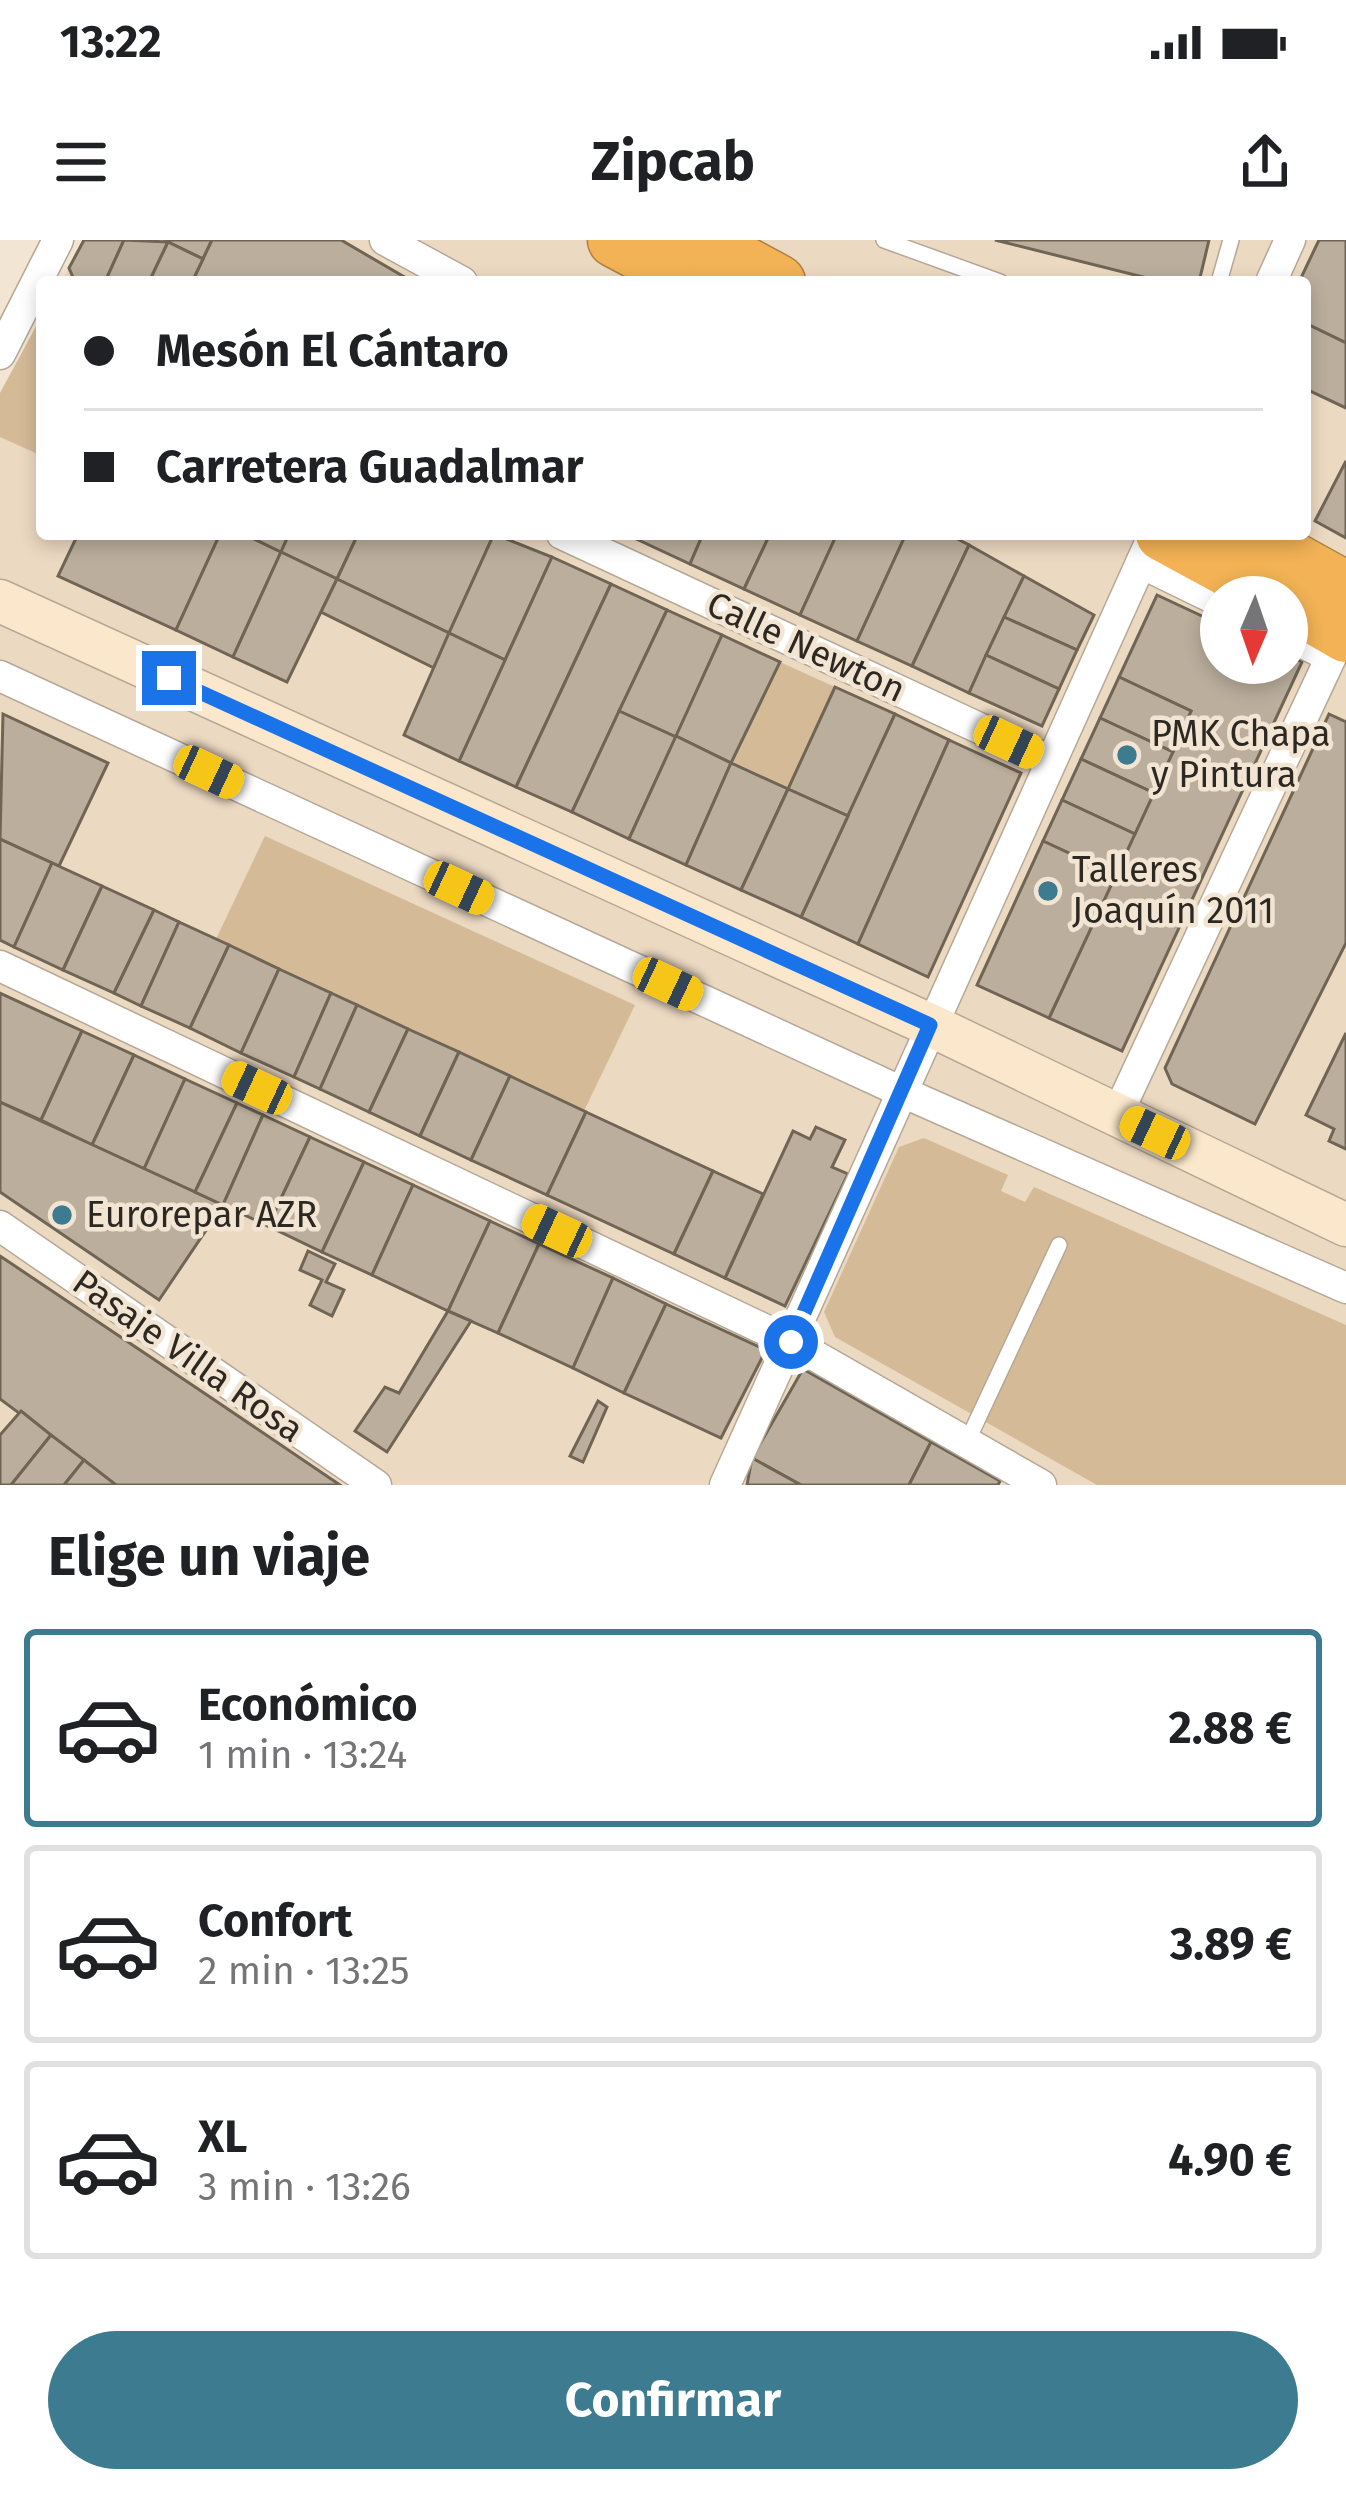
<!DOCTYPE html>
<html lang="es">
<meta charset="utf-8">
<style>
body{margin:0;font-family:"Fira Sans",sans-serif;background:#f2f2f2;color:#202124;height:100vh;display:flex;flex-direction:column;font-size:45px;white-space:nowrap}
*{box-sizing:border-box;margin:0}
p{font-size:39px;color:#757577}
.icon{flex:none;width:66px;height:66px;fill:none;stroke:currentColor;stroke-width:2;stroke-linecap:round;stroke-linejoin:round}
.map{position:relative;height:1245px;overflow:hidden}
.details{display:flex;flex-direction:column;background:#fff;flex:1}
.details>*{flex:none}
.top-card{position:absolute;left:36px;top:36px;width:1275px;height:264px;border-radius:12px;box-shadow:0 6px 18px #0003;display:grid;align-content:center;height:264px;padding:0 48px;background:#fff}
.needle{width:78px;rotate:182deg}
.controls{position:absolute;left:1200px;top:336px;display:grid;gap:24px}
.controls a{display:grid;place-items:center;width:108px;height:108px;border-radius:50%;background:#fff;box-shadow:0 6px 18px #0003;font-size:60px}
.end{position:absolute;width:54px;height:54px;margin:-27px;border:15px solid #1a73e8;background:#fff;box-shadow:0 0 0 6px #fff}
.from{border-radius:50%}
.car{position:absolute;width:36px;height:72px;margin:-36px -18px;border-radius:15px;box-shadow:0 0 9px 3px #0007;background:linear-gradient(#f5c518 24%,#345 0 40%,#f5c518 0 76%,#345 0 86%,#f5c518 0)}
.top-card b{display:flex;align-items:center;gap:42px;height:114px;font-size:45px}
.top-card b+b{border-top:3px solid #e0e0e0}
.top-card i{width:30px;height:30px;background:#202124}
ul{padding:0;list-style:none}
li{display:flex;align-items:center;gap:36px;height:198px;margin:0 24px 18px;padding:0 24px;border:6px solid #e0e0e0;border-radius:12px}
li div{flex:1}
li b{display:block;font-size:45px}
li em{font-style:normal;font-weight:700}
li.on{border-color:#3d7b91}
li>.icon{width:108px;height:108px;stroke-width:1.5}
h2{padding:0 48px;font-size:54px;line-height:144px}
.cta{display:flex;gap:24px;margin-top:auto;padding:24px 48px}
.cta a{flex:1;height:138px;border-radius:72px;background:#3d7b91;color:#fff;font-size:48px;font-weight:700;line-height:138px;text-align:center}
.status{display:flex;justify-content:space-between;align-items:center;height:84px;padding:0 60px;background:#fff;direction:ltr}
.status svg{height:33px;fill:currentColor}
header{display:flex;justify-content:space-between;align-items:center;height:156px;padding:0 48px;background:#fff;font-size:54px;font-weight:700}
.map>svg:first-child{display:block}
</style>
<div class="status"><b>13:22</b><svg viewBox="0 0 49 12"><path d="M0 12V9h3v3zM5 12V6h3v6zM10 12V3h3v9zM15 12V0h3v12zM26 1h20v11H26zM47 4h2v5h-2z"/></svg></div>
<header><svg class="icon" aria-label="menu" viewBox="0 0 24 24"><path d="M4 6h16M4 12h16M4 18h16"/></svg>Zipcab<svg class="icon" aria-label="share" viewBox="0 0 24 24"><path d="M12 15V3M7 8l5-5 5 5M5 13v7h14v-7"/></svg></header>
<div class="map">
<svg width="1346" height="1245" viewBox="0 0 1346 1245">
<rect width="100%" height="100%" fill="#f3e5d3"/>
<path fill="#ecd9c2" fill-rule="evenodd" d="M 84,0 L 1346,0 L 1346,1245 L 0,1245 L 0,153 L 42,76 L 42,294 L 1305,294 L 1305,42 L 61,42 ZM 1221,357 L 1287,357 L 1287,423 L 1221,423 Z"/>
<g fill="#d5ba97">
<path d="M 40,79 L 42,80 L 42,216 L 0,197 L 0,153 Z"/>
<path d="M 780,422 L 835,447 L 788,549 L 731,523 Z"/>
<path d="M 265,596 L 635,765 L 584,871 L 216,699 Z"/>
<path d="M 924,898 L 1008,935 L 1001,951 L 1025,962 L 1034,947 L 1346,1085 L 1346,1245 L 1097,1245 L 835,1097 L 824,1072 L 899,907 Z"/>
</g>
<g fill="#bbae9d" stroke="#706555" stroke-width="3">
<path d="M 84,0 L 124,0 L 105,42 L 75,42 L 69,28 Z"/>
<path d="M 124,0 L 168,2 L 149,42 L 105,42 Z"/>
<path d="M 164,0 L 212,0 L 203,19 Z"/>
<path d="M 212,0 L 341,0 L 413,42 L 192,42 Z"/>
<path d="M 995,0 L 1209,0 L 1199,42 L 1163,42 Z"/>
<path d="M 1319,0 L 1346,0 L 1346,103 L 1305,83 L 1305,42 L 1299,42 Z"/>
<path d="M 168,2 L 203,19 L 192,42 L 149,42 Z"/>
<path d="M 1305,83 L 1346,103 L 1346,168 L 1306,149 Z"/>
<path d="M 1346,221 L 1346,298 L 1315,281 Z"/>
<path d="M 78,294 L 220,294 L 176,390 L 58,336 Z"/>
<path d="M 220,294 L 244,294 L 281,312 L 233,417 L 176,390 Z"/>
<path d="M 244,294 L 289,294 L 281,312 Z"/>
<path d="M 289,294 L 358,294 L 337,339 L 281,312 Z"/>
<path d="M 358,294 L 494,294 L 449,393 L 337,339 Z"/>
<path d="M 494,294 L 552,317 L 505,420 L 449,393 Z"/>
<path d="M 634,294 L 703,294 L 690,324 L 632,297 Z"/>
<path d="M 703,294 L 770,294 L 744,349 L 690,324 Z"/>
<path d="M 770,294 L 837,294 L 800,375 L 744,349 Z"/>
<path d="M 837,294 L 906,294 L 857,401 L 800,375 Z"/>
<path d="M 906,294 L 948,294 L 969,305 L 912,426 L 857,401 Z"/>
<path d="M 969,305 L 1024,336 L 969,453 L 912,426 Z"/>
<path d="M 281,312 L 337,339 L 287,442 L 233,417 Z"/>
<path d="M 552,317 L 611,344 L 516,547 L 459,521 Z"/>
<path d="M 1024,336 L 1094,375 L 1077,410 L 1004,377 Z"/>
<path d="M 337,339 L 449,393 L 434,428 L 321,372 Z"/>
<path d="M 611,344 L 667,370 L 572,572 L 516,547 Z"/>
<path d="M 1157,355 L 1221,385 L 1221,423 L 1287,423 L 1287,415 L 1302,422 L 1122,811 L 1049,778 L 1191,471 L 1119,437 Z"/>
<path d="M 667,370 L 722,395 L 676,497 L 619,471 Z"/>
<path d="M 1004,377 L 1077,410 L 1059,449 L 986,415 Z"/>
<path d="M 449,393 L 505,420 L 459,521 L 404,495 Z"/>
<path d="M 722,395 L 780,422 L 731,523 L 676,496 Z"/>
<path d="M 986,415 L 1059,449 L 1042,486 L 969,453 Z"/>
<path d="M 1119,437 L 1191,471 L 1173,512 L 1100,478 Z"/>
<path d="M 835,447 L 895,474 L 848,576 L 788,549 Z"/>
<path d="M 619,471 L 676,497 L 629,599 L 572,572 Z"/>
<path d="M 3,474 L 108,523 L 59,626 L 0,599 Z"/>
<path d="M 895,474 L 949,500 L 858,704 L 801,677 Z"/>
<path d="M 1329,474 L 1346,482 L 1346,703 L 1255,884 L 1172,844 L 1165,828 Z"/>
<path d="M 1100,478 L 1173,512 L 1154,553 L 1081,519 Z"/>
<path d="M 676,496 L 731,523 L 686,625 L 629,599 Z"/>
<path d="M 949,500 L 1021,533 L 928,737 L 858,704 Z"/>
<path d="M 1081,519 L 1154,553 L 1135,594 L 1062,560 Z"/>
<path d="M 731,523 L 788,549 L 741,650 L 686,625 Z"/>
<path d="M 788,549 L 848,576 L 801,677 L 741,650 Z"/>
<path d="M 1062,560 L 1135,594 L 1116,635 L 1043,601 Z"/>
<path d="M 0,599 L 52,623 L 14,707 L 0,700 Z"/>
<path d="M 1043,601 L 1116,635 L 1049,778 L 977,745 Z"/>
<path d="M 52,623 L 102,646 L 63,730 L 14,707 Z"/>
<path d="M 102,646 L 154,670 L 114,753 L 63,730 Z"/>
<path d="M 154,670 L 179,682 L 141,766 L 114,753 Z"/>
<path d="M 179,682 L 229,705 L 190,788 L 141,766 Z"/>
<path d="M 229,705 L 279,729 L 241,813 L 190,788 Z"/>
<path d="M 279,729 L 331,753 L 294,837 L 241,813 Z"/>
<path d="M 0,753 L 82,791 L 41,880 L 0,862 Z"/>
<path d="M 331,753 L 357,765 L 320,849 L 294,837 Z"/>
<path d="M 357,765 L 408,789 L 369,872 L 320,849 Z"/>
<path d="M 408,789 L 459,812 L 420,896 L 369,872 Z"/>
<path d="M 82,791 L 134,815 L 92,905 L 41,880 Z"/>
<path d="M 1346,793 L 1346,909 L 1329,901 L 1334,889 L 1306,875 Z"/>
<path d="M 459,812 L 510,836 L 471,920 L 420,896 Z"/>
<path d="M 134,815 L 185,839 L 144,929 L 92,905 Z"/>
<path d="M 510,836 L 586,872 L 547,955 L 471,920 Z"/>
<path d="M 185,839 L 237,863 L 195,952 L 144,929 Z"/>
<path d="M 0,862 L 223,965 L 159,1060 L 0,952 Z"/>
<path d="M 237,863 L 263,875 L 223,965 L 195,952 Z"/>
<path d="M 586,872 L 713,931 L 674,1014 L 547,955 Z"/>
<path d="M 263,875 L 310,897 L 268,986 L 223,965 Z"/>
<path d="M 816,887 L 845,900 L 832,927 L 848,934 L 785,1066 L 725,1038 L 793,891 L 810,899 Z"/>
<path d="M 310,897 L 364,922 L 322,1012 L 268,986 Z"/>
<path d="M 364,922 L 413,945 L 372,1035 L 322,1012 Z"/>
<path d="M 713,931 L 763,954 L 725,1038 L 674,1014 Z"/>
<path d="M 413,945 L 490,981 L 448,1071 L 372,1035 Z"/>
<path d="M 490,981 L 539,1004 L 498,1093 L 448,1071 Z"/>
<path d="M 539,1004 L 613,1038 L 573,1128 L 498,1093 Z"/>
<path d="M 308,1011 L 335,1024 L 326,1042 L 344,1050 L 332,1076 L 310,1065 L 322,1040 L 300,1030 Z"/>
<path d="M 0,1016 L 213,1159 L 340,1245 L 116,1245 L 0,1159 Z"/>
<path d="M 613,1038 L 666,1064 L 624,1153 L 573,1128 Z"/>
<path d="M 666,1064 L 766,1110 L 721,1198 L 624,1153 Z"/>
<path d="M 448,1071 L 471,1081 L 387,1212 L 355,1191 L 385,1147 L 399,1153 Z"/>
<path d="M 803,1129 L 931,1202 L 909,1245 L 801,1245 L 752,1218 Z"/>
<path d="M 598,1161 L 607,1167 L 583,1222 L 570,1216 Z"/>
<path d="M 21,1171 L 51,1195 L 11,1245 L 0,1245 L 0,1195 Z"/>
<path d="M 51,1195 L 84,1220 L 64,1245 L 11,1245 Z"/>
<path d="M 931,1202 L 1000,1241 L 998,1245 L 909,1245 Z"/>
<path d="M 752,1218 L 801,1245 L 747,1245 Z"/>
<path d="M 84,1220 L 116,1245 L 64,1245 Z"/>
</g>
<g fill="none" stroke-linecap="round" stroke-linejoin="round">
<g stroke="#b5a897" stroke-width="18">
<g id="lane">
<path d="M 884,0 L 1000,42"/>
<path d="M 1219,42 L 1231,0"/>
<path d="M 966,1204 L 1059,1005"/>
</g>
</g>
<g stroke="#b5a897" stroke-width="33">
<g id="street">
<path d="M 385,0 L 462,42"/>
<path d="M 1271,42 L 1290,0"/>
<path d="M 0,114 L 58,0"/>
<path d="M 562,294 L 1050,521"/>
<path d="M 1141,323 L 1221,362"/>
<path d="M 0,436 L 900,851 L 1346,1048"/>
<path d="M 0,726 L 791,1102 L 1041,1245"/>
<path d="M 1117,875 L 1331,417 L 1287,395"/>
<path d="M 0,986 L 376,1245"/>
<path d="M 725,1245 L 1154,294"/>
</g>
</g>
<g stroke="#b5a897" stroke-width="45">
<path id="secondary" d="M 0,361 L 930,785 L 1346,985"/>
</g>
<g stroke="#ad8243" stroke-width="57">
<g id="highway">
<path d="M 615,0 L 694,42"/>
<path d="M 700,0 L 778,42"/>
<path d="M 1163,294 L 1279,357"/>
<path d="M 1247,294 L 1346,349"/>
<path d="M 1287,361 L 1346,395"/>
</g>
</g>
<use href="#lane" stroke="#fff" stroke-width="15"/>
<use href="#street" stroke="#fff" stroke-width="30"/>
<use href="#secondary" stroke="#fbe8cc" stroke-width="42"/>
<use href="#highway" stroke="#f2b255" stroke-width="54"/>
</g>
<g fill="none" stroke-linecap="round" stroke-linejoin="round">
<path stroke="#1a73e8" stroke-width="15" d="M 169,438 L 930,785 L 791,1102"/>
</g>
<g fill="#3d7b91" stroke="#f3e5d3" stroke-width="4.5">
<circle cx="1127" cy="515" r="12"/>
<circle cx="1048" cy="651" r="12"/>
<circle cx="62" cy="975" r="12"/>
</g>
<g text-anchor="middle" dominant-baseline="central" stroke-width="9" stroke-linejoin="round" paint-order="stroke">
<g font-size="36" fill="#2d2821" stroke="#f3e5d3">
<text transform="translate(806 407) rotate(25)">Calle Newton</text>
<text transform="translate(188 1116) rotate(35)">Pasaje Villa Rosa</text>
</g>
<g font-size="36" fill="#2d2821" stroke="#f3e5d3" text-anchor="start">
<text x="1151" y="494">PMK Chapa<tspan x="1151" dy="41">y Pintura</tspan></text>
<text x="1072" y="630">Talleres<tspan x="1072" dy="41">Joaquín 2011</tspan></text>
<text x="86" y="975">Eurorepar AZR</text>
</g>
</g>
</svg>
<div class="controls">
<a><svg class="needle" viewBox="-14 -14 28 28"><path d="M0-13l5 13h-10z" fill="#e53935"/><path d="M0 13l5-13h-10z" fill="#757577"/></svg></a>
</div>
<i class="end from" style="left:791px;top:1102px"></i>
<i class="end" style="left:169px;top:438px"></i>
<i class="car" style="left:1009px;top:502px;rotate:115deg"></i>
<i class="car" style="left:209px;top:532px;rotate:115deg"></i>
<i class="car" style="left:459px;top:648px;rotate:115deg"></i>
<i class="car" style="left:668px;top:744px;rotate:115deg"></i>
<i class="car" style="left:257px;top:848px;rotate:295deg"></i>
<i class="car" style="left:1155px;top:893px;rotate:295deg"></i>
<i class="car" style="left:557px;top:991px;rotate:295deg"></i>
<div class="top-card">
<b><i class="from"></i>Mesón El Cántaro</b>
<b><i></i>Carretera Guadalmar</b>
</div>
</div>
<section class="details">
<h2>Elige un viaje</h2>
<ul>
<li class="on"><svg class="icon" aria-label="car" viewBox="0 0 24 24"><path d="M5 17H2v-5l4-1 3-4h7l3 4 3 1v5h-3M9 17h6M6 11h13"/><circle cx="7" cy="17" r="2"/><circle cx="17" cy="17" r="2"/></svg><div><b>Económico</b><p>1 min · 13:24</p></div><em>2.88 €</em></li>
<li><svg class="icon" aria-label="car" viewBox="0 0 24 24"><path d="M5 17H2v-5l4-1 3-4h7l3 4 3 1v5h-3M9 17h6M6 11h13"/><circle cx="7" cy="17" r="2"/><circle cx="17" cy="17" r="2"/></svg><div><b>Confort</b><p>2 min · 13:25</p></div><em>3.89 €</em></li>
<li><svg class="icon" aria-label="car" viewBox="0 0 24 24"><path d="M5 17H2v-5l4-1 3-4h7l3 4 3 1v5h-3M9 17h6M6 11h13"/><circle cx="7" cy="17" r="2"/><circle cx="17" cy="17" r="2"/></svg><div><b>XL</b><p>3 min · 13:26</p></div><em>4.90 €</em></li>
</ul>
<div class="cta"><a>Confirmar</a></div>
</section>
